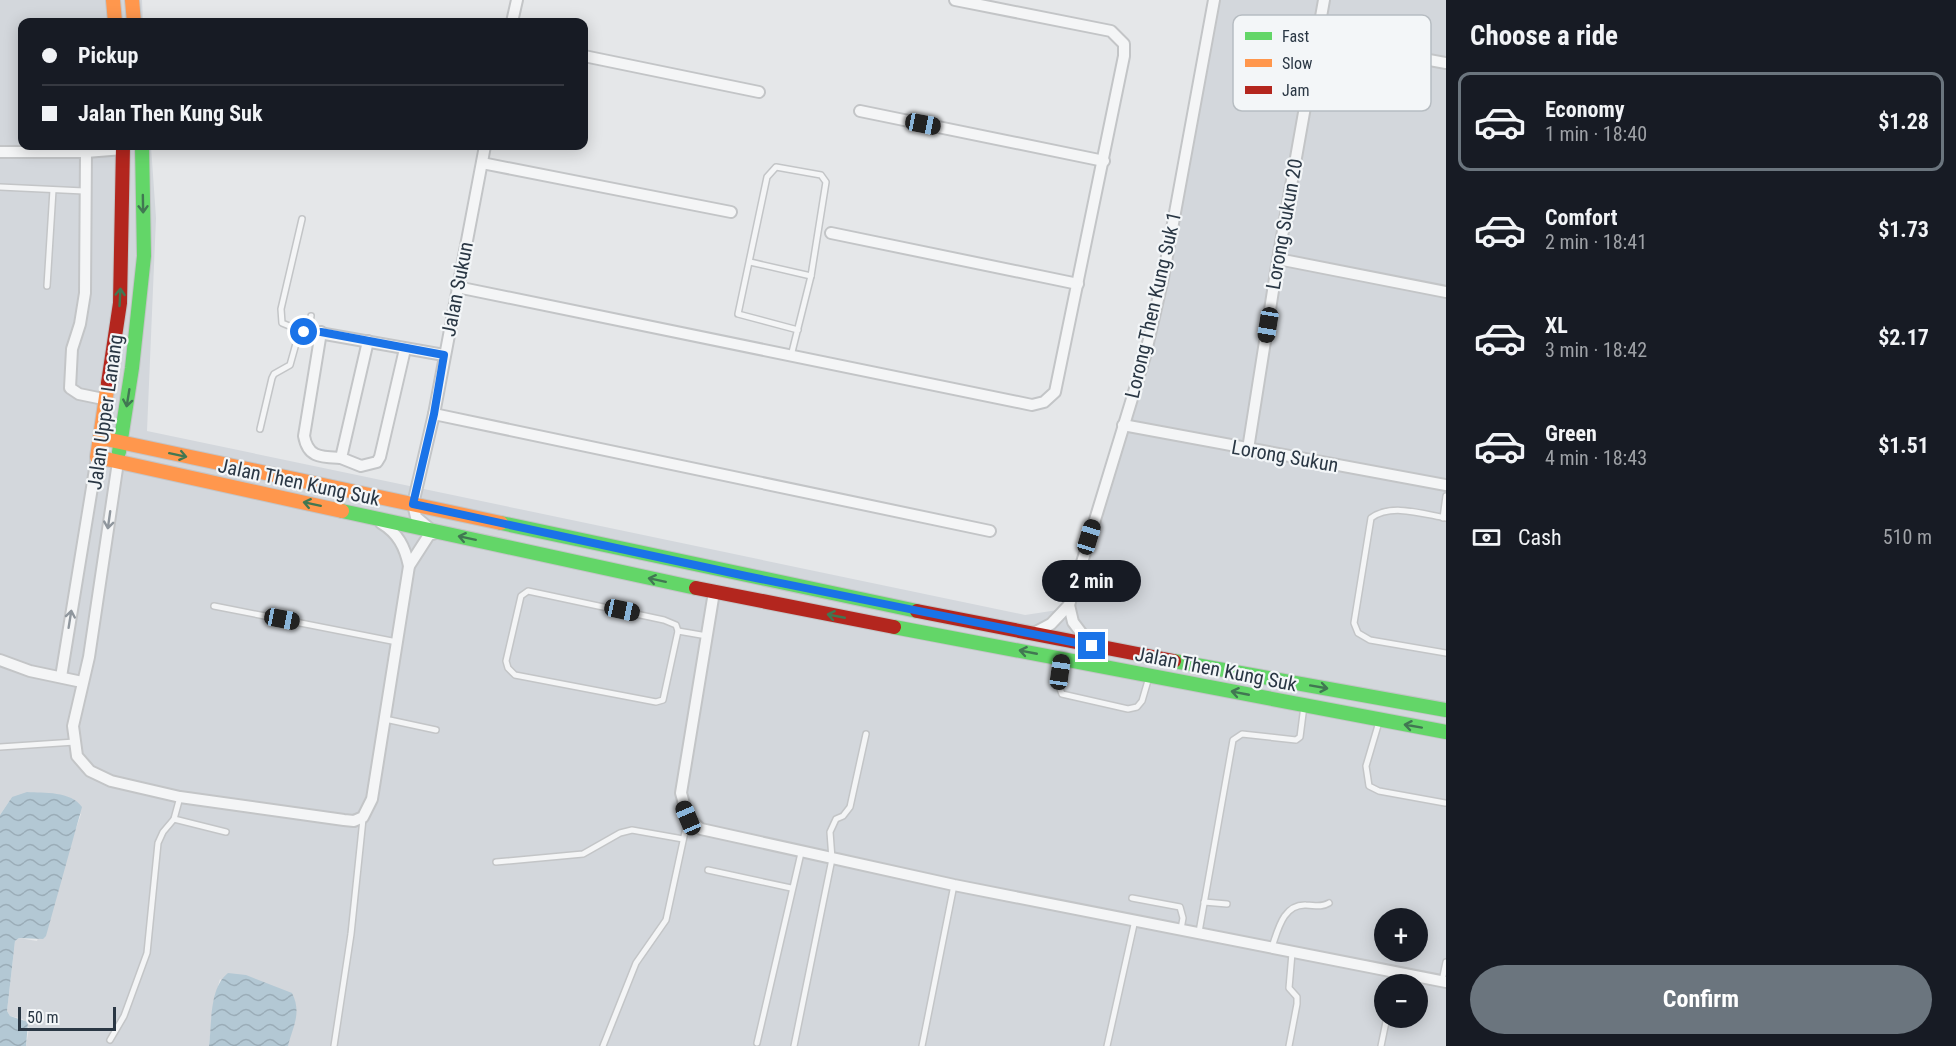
<!DOCTYPE html>
<meta charset="utf-8">
<style>
body{margin:0;font-family:"Roboto Condensed",sans-serif;background:#20242c;color:#f1f3f6;height:100vh;display:flex;flex-direction:column;font-size:22px;white-space:nowrap}
*{box-sizing:border-box;margin:0}
p{font-size:20px;color:#9ea1a6}
.icon{flex:none;width:33px;height:33px;fill:none;stroke:currentColor;stroke-width:2;stroke-linecap:round;stroke-linejoin:round}
.map{position:relative;flex:1;overflow:hidden}
.details{display:flex;flex-direction:column;background:#171b24;width:510px}
.details>*{flex:none}
.hud{position:absolute;left:18px;top:18px;width:570px;height:132px;border-radius:12px;box-shadow:0 3px 15px #0003;display:grid;align-content:center;height:132px;padding:0 24px;background:#171b24}
.controls{position:absolute;left:1374px;top:908px;display:grid;gap:12px}
.controls a{display:grid;place-items:center;width:54px;height:54px;border-radius:50%;background:#171b24;box-shadow:0 3px 15px #0003;font-size:30px}
.scale{position:absolute;left:18px;bottom:15px;width:98px;box-sizing:border-box;padding-left:6px;border:3px solid #2a3744;border-top:0;font-size:16px;line-height:21px;white-space:nowrap;color:#2a3744;-webkit-text-stroke:4px #f3f6f8;paint-order:stroke}
.end{position:absolute;width:27px;height:27px;margin:-14px;border:8px solid #1a73e8;background:#fff;box-shadow:0 0 0 3px #fff}
.from{border-radius:50%}
.bubble{position:absolute;height:42px;border-radius:21px;background:#171b24;box-shadow:0 3px 15px #0003;font-size:20px;font-weight:700;line-height:42px;text-align:center}
.car{position:absolute;width:18px;height:36px;margin:-18px -9px;border-radius:8px;box-shadow:0 0 4px 2px #0007;background:linear-gradient(#222 24%,#8ab4d8 0 40%,#222 0 76%,#8ab4d8 0 86%,#222 0)}
.hud b{display:flex;align-items:center;gap:21px;height:57px;font-size:22px}
.hud b+b{border-top:2px solid #363941}
.hud i{width:15px;height:15px;background:#f1f3f6}
ul{padding:0;list-style:none}
li{display:flex;align-items:center;gap:18px;height:99px;margin:0 12px 9px;padding:0 12px;border:3px solid transparent;border-radius:12px}
li div{flex:1}
li b{display:block;font-size:22px}
li em{font-style:normal;font-weight:700}
li.active{border-color:#6b757e}
li>.icon{width:54px;height:54px;stroke-width:1.5}
h2{padding:0 24px;font-size:27px;line-height:72px}
.pay{display:flex;align-items:center;gap:15px;height:66px;padding:0 24px;font-size:22px}
.pay p{margin-inline-start:auto}
.primary-button{display:flex;gap:12px;margin-top:auto;padding:12px 24px}
.primary-button a{flex:1;height:69px;border-radius:36px;background:#6b757e;color:#fff;font-size:24px;font-weight:700;line-height:69px;text-align:center}
main{display:flex;flex:1;min-height:0}
.map>svg:first-child{display:block}
</style>
<main>
<div class="map">
<svg width="1446" height="1046" viewBox="0 0 1446 1046">
<defs>
<pattern id="water-waves" width="16" height="10" patternUnits="userSpaceOnUse" patternTransform="scale(1.5)"><rect width="16" height="10" fill="#b3c8d4"/><path d="M0 5q4-4 8 0t8 0" fill="none" stroke="#9aacb7"/></pattern>
</defs>
<rect width="100%" height="100%" fill="#e5e7e9"/>
<path fill="#d3d7dc" fill-rule="evenodd" d="M 0,0 L 142,0 L 143,22 L 22,22 L 22,146 L 151,146 L 156,218 L 147,431 L 1025,615 L 1071,608 L 1155,330 L 1219,0 L 1446,0 L 1446,1046 L 288,1046 L 220,979 L 214,1001 L 209,1046 L 26,1046 L 29,1028 L 23,1019 L 10,1016 L 7,1011 L 15,941 L 19,938 L 37,941 L 81,814 L 12,797 L 0,815 ZM 1384,918 L 1418,918 L 1418,951 L 1384,951 ZM 1384,984 L 1418,984 L 1418,1017 L 1384,1017 Z"/>
<g fill="url(#water-waves)">
<path d="M 27,792 C 44,793 71,791 82,807 L 46,936 L 43,939 L 19,938 L 15,941 L 7,1011 L 10,1016 L 28,1022 L 26,1046 L 0,1046 L 0,815 L 12,797 Z"/>
<path d="M 228,973 L 246,975 L 292,993 C 302,1013 293,1026 288,1046 L 209,1046 C 212,1023 209,988 228,973 Z"/>
</g>
<g fill="none" stroke-linecap="round" stroke-linejoin="round">
<g stroke="#c3c5c7" stroke-width="8">
<g id="lane">
<path d="M 0,187 L 84,191"/>
<path d="M 302,219 L 281,309 L 282,323 L 304,332"/>
<path d="M 750,262 L 811,276"/>
<path d="M 47,286 L 53,190"/>
<path d="M 791,356 L 811,276 L 826,182 L 821,175 L 776,167 L 767,177 L 738,314 L 798,330"/>
<path d="M 260,429 L 272,378 L 274,374 L 290,365 L 297,340 L 308,331 L 311,316"/>
<path d="M 1443,518 L 1446,496"/>
<path d="M 1446,518 C 1423,514 1391,503 1371,518 L 1354,623 L 1358,633 L 1370,640 L 1446,653"/>
<path d="M 528,591 L 664,620 L 676,625 L 678,631 L 663,700 L 656,702 L 515,675 L 508,668 L 506,661 L 521,596 Z"/>
<path d="M 214,606 L 397,642"/>
<path d="M 678,631 L 707,636"/>
<path d="M 1062,661 L 1059,686 L 1062,694 L 1128,709 L 1137,707 L 1142,701 L 1149,677"/>
<path d="M 385,719 L 436,730"/>
<path d="M 1379,722 L 1366,766 L 1369,786 L 1379,791 L 1445,803"/>
<path d="M 0,747 L 75,742"/>
<path d="M 174,819 L 226,832"/>
<path d="M 496,862 L 583,854 L 620,833 L 632,830 L 683,839"/>
<path d="M 708,870 L 791,888"/>
<path d="M 1132,898 L 1180,907 L 1183,918 L 1181,929"/>
<path d="M 1204,902 L 1227,904"/>
<path d="M 1199,932 L 1233,740 L 1242,734 L 1296,740 L 1300,737 L 1304,706"/>
<path d="M 1272,947 C 1278,930 1283,904 1306,905 C 1314,905 1321,908 1329,903"/>
<path d="M 1442,981 L 1446,962"/>
<path d="M 1394,984 L 1396,973"/>
<path d="M 110,1040 L 124,1016 L 147,953 L 158,843 L 163,832 L 174,819 L 180,797"/>
<path d="M 757,1043 L 801,853"/>
<path d="M 334,1046 L 351,934 L 363,819"/>
<path d="M 603,1046 L 636,963 L 666,920 L 688,818"/>
<path d="M 794,1046 L 832,859 L 830,832 L 836,819 L 843,816 L 850,807 L 866,734"/>
<path d="M 922,1046 L 954,885"/>
<path d="M 1107,1046 L 1135,920"/>
<path d="M 1289,1046 L 1297,1004 L 1297,997 L 1289,988 L 1292,953"/>
<path d="M 1381,1046 L 1387,1017"/>
</g>
</g>
<g stroke="#c3c5c7" stroke-width="14">
<g id="street">
<path d="M 512,22 L 517,0"/>
<path d="M 1316,39 L 1446,63"/>
<path d="M 584,56 L 759,92"/>
<path d="M 860,111 L 1104,161"/>
<path d="M 0,152 L 86,152 L 123,149"/>
<path d="M 86,152 L 85,293 L 80,324 L 72,349 L 70,388 L 79,394 L 108,400"/>
<path d="M 482,163 L 731,212"/>
<path d="M 831,233 L 1078,284"/>
<path d="M 1278,259 L 1446,292"/>
<path d="M 457,287 L 1032,405 L 1044,402 L 1055,392 L 1124,56 L 1124,44 L 1111,31 L 955,0"/>
<path d="M 308,331 L 444,355"/>
<path d="M 321,332 L 304,436 C 308,458 321,457 341,458"/>
<path d="M 368,341 L 341,458 L 361,466 L 377,462 L 380,457 L 405,349"/>
<path d="M 434,414 L 990,531"/>
<path d="M 1123,425 L 1446,485"/>
<path d="M 1248,449 L 1278,259 L 1324,0"/>
<path d="M 118,462 L 89,657 L 73,726 L 77,756 L 90,771 L 111,781 L 180,797 L 344,820 L 354,821 L 363,817 L 372,799 L 409,566 L 429,535 L 439,532"/>
<path d="M 381,523 C 398,533 405,547 409,566"/>
<path d="M 429,528 L 416,517 L 413,504 L 434,414 L 485,146"/>
<path d="M 714,592 L 681,793 L 688,818 L 701,829 L 954,885 L 1446,982"/>
<path d="M 1069,605 L 1073,622 L 1091,646"/>
<path d="M 1034,633 L 1051,624 L 1069,605 L 1145,356 L 1163,278 L 1214,0"/>
<path d="M 0,660 L 30,671 L 82,682"/>
<path d="M 61,677 L 97,457"/>
</g>
</g>
<g stroke="#c3c5c7" stroke-width="16">
<g id="fast">
<path d="M 119,452 L 132,368 L 144,256 L 142,146"/>
<path d="M 342,511 L 696,588"/>
<path d="M 501,523 L 917,611"/>
<path d="M 894,627 L 1446,732"/>
<path d="M 1174,661 L 1446,710"/>
</g>
</g>
<g stroke="#c3c5c7" stroke-width="16">
<g id="slow">
<path d="M 113,0 L 115,22"/>
<path d="M 132,0 L 134,22"/>
<path d="M 108,383 L 97,457 L 342,511"/>
<path d="M 101,438 L 501,523"/>
</g>
</g>
<g stroke="#c3c5c7" stroke-width="16">
<g id="jam">
<path d="M 108,383 L 120,303 L 123,146"/>
<path d="M 696,588 L 894,627"/>
<path d="M 917,611 L 1174,661"/>
</g>
</g>
<use href="#lane" stroke="#f4f5f6" stroke-width="5"/>
<use href="#street" stroke="#f4f5f6" stroke-width="10"/>
<use href="#fast" stroke="#63d668" stroke-width="14"/>
<use href="#slow" stroke="#ff974d" stroke-width="14"/>
<use href="#jam" stroke="#b3261e" stroke-width="14"/>
</g>
<defs><path id="oneway-shaft" d="M-6 0H5M1.5-3L5.5 0L1.5 3" fill="none" stroke-width="1.6" stroke-linecap="round" stroke-linejoin="round" transform="scale(1.5)"/></defs>
<g stroke="#417752">
<use href="#oneway-shaft" transform="translate(143 204) rotate(89)"/>
<use href="#oneway-shaft" transform="translate(120 297) rotate(-87)"/>
<use href="#oneway-shaft" transform="translate(128 398) rotate(99)"/>
<use href="#oneway-shaft" transform="translate(178 455) rotate(12)"/>
<use href="#oneway-shaft" transform="translate(312 504) rotate(-168)"/>
<use href="#oneway-shaft" transform="translate(467 538) rotate(-168)"/>
<use href="#oneway-shaft" transform="translate(657 580) rotate(-168)"/>
<use href="#oneway-shaft" transform="translate(836 616) rotate(-169)"/>
<use href="#oneway-shaft" transform="translate(1028 652) rotate(-169)"/>
<use href="#oneway-shaft" transform="translate(1319 687) rotate(10)"/>
<use href="#oneway-shaft" transform="translate(1240 693) rotate(-169)"/>
<use href="#oneway-shaft" transform="translate(1413 726) rotate(-170)"/>
</g>
<g stroke="#8f969d">
<use href="#oneway-shaft" transform="translate(109 520) rotate(98)"/>
<use href="#oneway-shaft" transform="translate(70 619) rotate(-81)"/>
</g>
<g fill="none" stroke-linecap="round" stroke-linejoin="round">
<path stroke="#1a73e8" stroke-width="8" d="M 304,332 L 321,332 L 444,355 L 434,414 L 413,504 L 746,576 L 1092,646"/>
</g>
<g text-anchor="middle" dominant-baseline="central" stroke-width="4.5" stroke-linejoin="round" paint-order="stroke">
<g font-size="20" fill="#2a3744" stroke="#f3f6f8">
<text transform="translate(1284 224) rotate(-80)">Lorong Sukun 20</text>
<text transform="translate(457 289) rotate(-79)">Jalan Sukun</text>
<text transform="translate(1153 305) rotate(-77)">Lorong Then Kung Suk 1</text>
<text transform="translate(105 412) rotate(-82)">Jalan Upper Lanang</text>
<text transform="translate(1285 456) rotate(10)">Lorong Sukun</text>
<text transform="translate(299 482) rotate(12)">Jalan Then Kung Suk</text>
<text transform="translate(1216 669) rotate(11)">Jalan Then Kung Suk</text>
</g>
</g>
<rect x="1233" y="15" width="198" height="96" rx="9" fill="#f3f6f8" stroke="#b7bdc2" stroke-width="1.5"/>
<rect x="1245" y="32" width="27" height="8" fill="#63d668"/>
<rect x="1245" y="59" width="27" height="8" fill="#ff974d"/>
<rect x="1245" y="86" width="27" height="8" fill="#b3261e"/>
<g font-size="16" fill="#2a3744">
<text x="1282" y="42">Fast</text>
<text x="1282" y="69">Slow</text>
<text x="1282" y="96">Jam</text>
</g>
</svg>
<div class="controls">
<a>+</a>
<a>−</a>
</div>
<div class="scale">50 m</div>
<i class="end from" style="left:304px;top:332px"></i>
<i class="end" style="left:1092px;top:646px"></i>
<div class="bubble" style="left:1042px;top:560px;width:99px">2 min</div>
<i class="car" style="left:923px;top:124px;rotate:101deg"></i>
<i class="car" style="left:1268px;top:325px;rotate:189deg"></i>
<i class="car" style="left:1089px;top:537px;rotate:17deg"></i>
<i class="car" style="left:622px;top:610px;rotate:102deg"></i>
<i class="car" style="left:282px;top:619px;rotate:101deg"></i>
<i class="car" style="left:1060px;top:672px;rotate:8deg"></i>
<i class="car" style="left:688px;top:818px;rotate:337deg"></i>
<div class="hud">
<b><i class="from"></i>Pickup</b>
<b><i></i>Jalan Then Kung Suk</b>
</div>
</div>
<section class="details">
<h2>Choose a ride</h2>
<ul>
<li class="active"><svg class="icon" aria-label="car" viewBox="0 0 24 24"><path d="M5 17H2v-5l4-1 3-4h7l3 4 3 1v5h-3M9 17h6M6 11h13"/><circle cx="7" cy="17" r="2"/><circle cx="17" cy="17" r="2"/></svg><div><b>Economy</b><p>1 min · 18:40</p></div><em>$1.28</em></li>
<li><svg class="icon" aria-label="car" viewBox="0 0 24 24"><path d="M5 17H2v-5l4-1 3-4h7l3 4 3 1v5h-3M9 17h6M6 11h13"/><circle cx="7" cy="17" r="2"/><circle cx="17" cy="17" r="2"/></svg><div><b>Comfort</b><p>2 min · 18:41</p></div><em>$1.73</em></li>
<li><svg class="icon" aria-label="car" viewBox="0 0 24 24"><path d="M5 17H2v-5l4-1 3-4h7l3 4 3 1v5h-3M9 17h6M6 11h13"/><circle cx="7" cy="17" r="2"/><circle cx="17" cy="17" r="2"/></svg><div><b>XL</b><p>3 min · 18:42</p></div><em>$2.17</em></li>
<li><svg class="icon" aria-label="car" viewBox="0 0 24 24"><path d="M5 17H2v-5l4-1 3-4h7l3 4 3 1v5h-3M9 17h6M6 11h13"/><circle cx="7" cy="17" r="2"/><circle cx="17" cy="17" r="2"/></svg><div><b>Green</b><p>4 min · 18:43</p></div><em>$1.51</em></li>
</ul>
<div class="pay"><svg class="icon" aria-label="cash" viewBox="0 0 24 24"><path d="M3 7h18v10H3z"/><circle cx="12" cy="12" r="2"/></svg>Cash<p>510 m</p></div>
<div class="primary-button"><a>Confirm</a></div>
</section>
</main>
